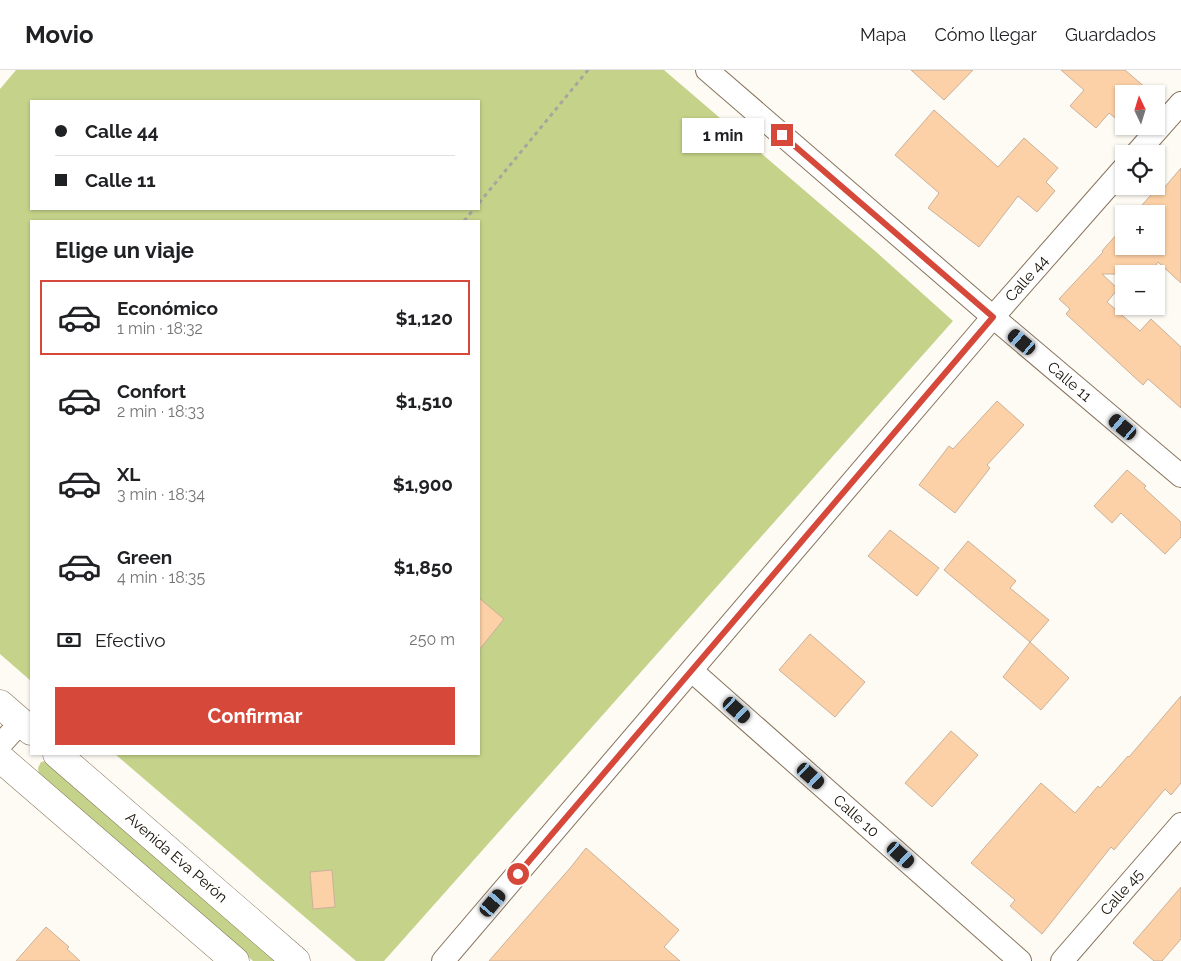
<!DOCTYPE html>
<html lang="es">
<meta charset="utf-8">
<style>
body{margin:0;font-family:Raleway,sans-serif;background:#f6f6f6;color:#202124;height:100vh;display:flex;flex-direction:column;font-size:19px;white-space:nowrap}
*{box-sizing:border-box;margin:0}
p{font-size:16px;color:#757577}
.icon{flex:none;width:28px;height:28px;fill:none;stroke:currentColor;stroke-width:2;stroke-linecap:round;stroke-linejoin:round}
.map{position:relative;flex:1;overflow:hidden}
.side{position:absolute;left:30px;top:150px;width:450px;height:535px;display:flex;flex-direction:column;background:#fff;border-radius:0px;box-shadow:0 1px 4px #0004}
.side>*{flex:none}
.hud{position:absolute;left:30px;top:30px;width:450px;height:110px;border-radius:0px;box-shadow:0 1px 4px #0004;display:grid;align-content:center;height:110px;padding:0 25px;background:#fff}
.needle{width:32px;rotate:356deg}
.buttons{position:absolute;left:1115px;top:15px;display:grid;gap:10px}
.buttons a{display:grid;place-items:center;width:50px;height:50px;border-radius:0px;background:#fff;box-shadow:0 1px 4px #0004;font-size:25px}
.end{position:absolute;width:22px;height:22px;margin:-11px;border:6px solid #d6493a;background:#fff;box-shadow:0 0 0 2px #fff}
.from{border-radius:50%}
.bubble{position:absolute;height:35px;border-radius:0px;background:#fff;box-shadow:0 1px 4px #0004;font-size:16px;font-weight:700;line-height:35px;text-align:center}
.car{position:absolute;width:15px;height:30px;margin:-15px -8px;border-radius:6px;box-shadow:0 0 4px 1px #0007;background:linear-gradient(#222 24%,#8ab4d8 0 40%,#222 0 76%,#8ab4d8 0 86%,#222 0)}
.hud b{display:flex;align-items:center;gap:18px;height:48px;font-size:19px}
.hud b+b{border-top:1px solid #e0e0e0}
.hud i{width:12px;height:12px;background:#202124}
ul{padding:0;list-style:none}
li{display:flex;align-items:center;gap:15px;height:75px;margin:0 10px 8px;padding:0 15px;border:2px solid transparent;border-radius:0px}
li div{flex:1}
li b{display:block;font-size:19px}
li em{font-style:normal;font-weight:700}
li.active{border-color:#d6493a}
li>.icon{width:45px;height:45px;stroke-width:1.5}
h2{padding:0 25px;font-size:22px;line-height:60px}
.pay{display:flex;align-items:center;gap:12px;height:55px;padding:0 25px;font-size:19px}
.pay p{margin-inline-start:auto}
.action{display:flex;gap:10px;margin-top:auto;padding:10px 25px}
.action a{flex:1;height:58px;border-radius:0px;background:#d6493a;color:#fff;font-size:20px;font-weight:700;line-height:58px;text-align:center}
header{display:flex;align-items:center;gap:30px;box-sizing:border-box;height:70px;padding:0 25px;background:#fff;border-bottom:1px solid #e0e0e0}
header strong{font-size:24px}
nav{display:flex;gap:28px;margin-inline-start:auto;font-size:18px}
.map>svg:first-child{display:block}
</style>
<header>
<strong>Movio</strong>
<nav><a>Mapa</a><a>Cómo llegar</a><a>Guardados</a></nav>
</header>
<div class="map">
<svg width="1181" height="891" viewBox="0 0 1181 891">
<rect width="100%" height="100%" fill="#fefaf4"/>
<g fill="#c5d38a" fill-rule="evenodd">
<path d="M 16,0 L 664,0 L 874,180 L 953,251 L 384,891 L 356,891 L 115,684 L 479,684 L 479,151 L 31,151 L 31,611 L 0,584 L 0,19 ZM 31,31 L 479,31 L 479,139 L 31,139 Z"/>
<path d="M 47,691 L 280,891 L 253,891 L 39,705 L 38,698 L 41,692 Z"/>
</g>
<g fill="#fcd1a7" stroke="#cab199">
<path d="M 911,0 L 973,0 L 944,30 Z"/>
<path d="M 1061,0 L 1125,0 L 1153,24 L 1124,24 L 1124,55 L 1109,43 L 1096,58 L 1070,36 L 1084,20 Z"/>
<path d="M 934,40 L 998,97 L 1024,68 L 1058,98 L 1046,112 L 1055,121 L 1037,142 L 1018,126 L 979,177 L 928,138 L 939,123 L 895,85 Z"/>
<path d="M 1181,98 L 1181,213 L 1158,192 L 1149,204 L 1102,204 L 1118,219 L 1107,232 L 1140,261 L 1151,249 L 1181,277 L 1181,338 L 1148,309 L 1143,315 L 1066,244 L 1070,239 L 1059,229 L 1103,182 L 1102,181 L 1124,156 L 1124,176 L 1156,176 L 1156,144 L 1134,144 L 1160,115 L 1164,118 Z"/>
<path d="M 997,331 L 1024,355 L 987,395 L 990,398 L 955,443 L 919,415 L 949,376 L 953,379 Z"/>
<path d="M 1127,400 L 1146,416 L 1144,418 L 1181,452 L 1181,467 L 1165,484 L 1121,443 L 1112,453 L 1094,436 Z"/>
<path d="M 890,460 L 939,498 L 917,526 L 868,486 Z"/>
<path d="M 968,471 L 1016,511 L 1010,518 L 1049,550 L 1030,572 L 1069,608 L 1041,640 L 1003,607 L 1030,572 L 944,500 Z"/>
<path d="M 479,528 L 504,549 L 479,580 Z"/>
<path d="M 810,564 L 865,612 L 835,647 L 779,600 Z"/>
<path d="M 1181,626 L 1181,713 L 1171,725 L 1165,719 L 1114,780 L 1111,777 L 1042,864 L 1010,836 L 1015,830 L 971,793 L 1041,713 L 1075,743 L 1098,716 L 1100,718 L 1128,686 L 1129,687 Z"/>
<path d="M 951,661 L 978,685 L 932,737 L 905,713 Z"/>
<path d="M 586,778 L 679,860 L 664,877 L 680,891 L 489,891 L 571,797 Z"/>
<path d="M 332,800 L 335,837 L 313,839 L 310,802 Z"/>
<path d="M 1181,817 L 1181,869 L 1162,891 L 1154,891 L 1133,873 Z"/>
<path d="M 46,857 L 69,877 L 67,879 L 80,891 L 16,891 Z"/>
</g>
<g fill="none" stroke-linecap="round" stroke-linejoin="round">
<g stroke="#867259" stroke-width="24">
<g id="minor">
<path id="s1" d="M 707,0 L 993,247 L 1181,406"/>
<path d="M 1136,84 L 1181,33"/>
<path id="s2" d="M 692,601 L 1020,891"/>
<path d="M 0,675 L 21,652"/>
<path id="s3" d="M 443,891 L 993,247 L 1124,98"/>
<path id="s4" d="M 1062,891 L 1181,754"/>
</g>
</g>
<g stroke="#867259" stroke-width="29">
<g id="secondary">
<path d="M 0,634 L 31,661"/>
<path id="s5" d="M 57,684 L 296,891"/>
<path d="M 0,688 L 235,891"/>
</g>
</g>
<g stroke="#a9a49d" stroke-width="3" stroke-dasharray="4 4" stroke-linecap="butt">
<path d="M 479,133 L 588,0"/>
<path d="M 464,151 L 474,139"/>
</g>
<use href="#minor" stroke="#fff" stroke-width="22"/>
<use href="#secondary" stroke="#fff" stroke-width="28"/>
</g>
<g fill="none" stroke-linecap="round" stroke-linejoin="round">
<path stroke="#d6493a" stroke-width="6" d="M 518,804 L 993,247 L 782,65"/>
</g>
<g text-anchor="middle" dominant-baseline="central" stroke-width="4" stroke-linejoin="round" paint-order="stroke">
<g font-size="15" fill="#160f06" stroke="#fff">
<text stroke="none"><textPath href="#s3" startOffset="898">Calle 44</textPath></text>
<text stroke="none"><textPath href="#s1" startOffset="478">Calle 11</textPath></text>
<text stroke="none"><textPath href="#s2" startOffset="219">Calle 10</textPath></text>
<text stroke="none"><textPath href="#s5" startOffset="158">Avenida Eva Perón</textPath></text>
<text stroke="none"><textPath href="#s4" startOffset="91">Calle 45</textPath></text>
</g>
</g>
</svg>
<div class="buttons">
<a><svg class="needle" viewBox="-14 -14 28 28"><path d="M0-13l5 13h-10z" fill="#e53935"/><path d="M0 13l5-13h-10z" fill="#757577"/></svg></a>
<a><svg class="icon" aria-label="locate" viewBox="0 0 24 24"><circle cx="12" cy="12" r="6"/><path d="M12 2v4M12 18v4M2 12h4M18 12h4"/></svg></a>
<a>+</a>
<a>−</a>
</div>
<i class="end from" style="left:518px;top:804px"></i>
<i class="end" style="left:782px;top:65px"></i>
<div class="bubble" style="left:682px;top:48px;width:82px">1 min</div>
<i class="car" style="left:1022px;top:272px;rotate:310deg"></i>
<i class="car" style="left:1123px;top:357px;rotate:310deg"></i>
<i class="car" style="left:737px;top:640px;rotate:132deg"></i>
<i class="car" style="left:811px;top:706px;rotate:132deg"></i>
<i class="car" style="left:901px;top:785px;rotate:132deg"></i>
<i class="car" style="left:493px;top:833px;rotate:40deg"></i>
<div class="hud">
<b><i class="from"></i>Calle 44</b>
<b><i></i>Calle 11</b>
</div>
<section class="side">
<h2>Elige un viaje</h2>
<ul>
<li class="active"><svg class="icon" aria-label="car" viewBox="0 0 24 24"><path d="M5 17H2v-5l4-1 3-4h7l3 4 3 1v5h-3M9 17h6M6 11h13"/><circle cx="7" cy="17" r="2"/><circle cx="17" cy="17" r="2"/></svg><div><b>Económico</b><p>1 min · 18:32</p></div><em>$1,120</em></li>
<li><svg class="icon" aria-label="car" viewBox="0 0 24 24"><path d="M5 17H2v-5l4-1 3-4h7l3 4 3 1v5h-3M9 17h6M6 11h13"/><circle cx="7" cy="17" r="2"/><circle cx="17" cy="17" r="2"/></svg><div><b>Confort</b><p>2 min · 18:33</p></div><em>$1,510</em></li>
<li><svg class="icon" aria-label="car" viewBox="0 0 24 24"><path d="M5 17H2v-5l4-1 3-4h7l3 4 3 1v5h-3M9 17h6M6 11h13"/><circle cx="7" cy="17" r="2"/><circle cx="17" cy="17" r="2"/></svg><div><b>XL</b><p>3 min · 18:34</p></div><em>$1,900</em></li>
<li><svg class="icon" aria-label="car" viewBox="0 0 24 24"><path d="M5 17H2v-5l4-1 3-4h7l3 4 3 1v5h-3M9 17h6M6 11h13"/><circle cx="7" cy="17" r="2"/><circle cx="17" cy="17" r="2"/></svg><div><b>Green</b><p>4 min · 18:35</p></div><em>$1,850</em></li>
</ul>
<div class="pay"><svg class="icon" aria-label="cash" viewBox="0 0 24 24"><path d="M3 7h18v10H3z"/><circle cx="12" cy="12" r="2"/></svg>Efectivo<p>250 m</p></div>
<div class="action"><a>Confirmar</a></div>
</section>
</div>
